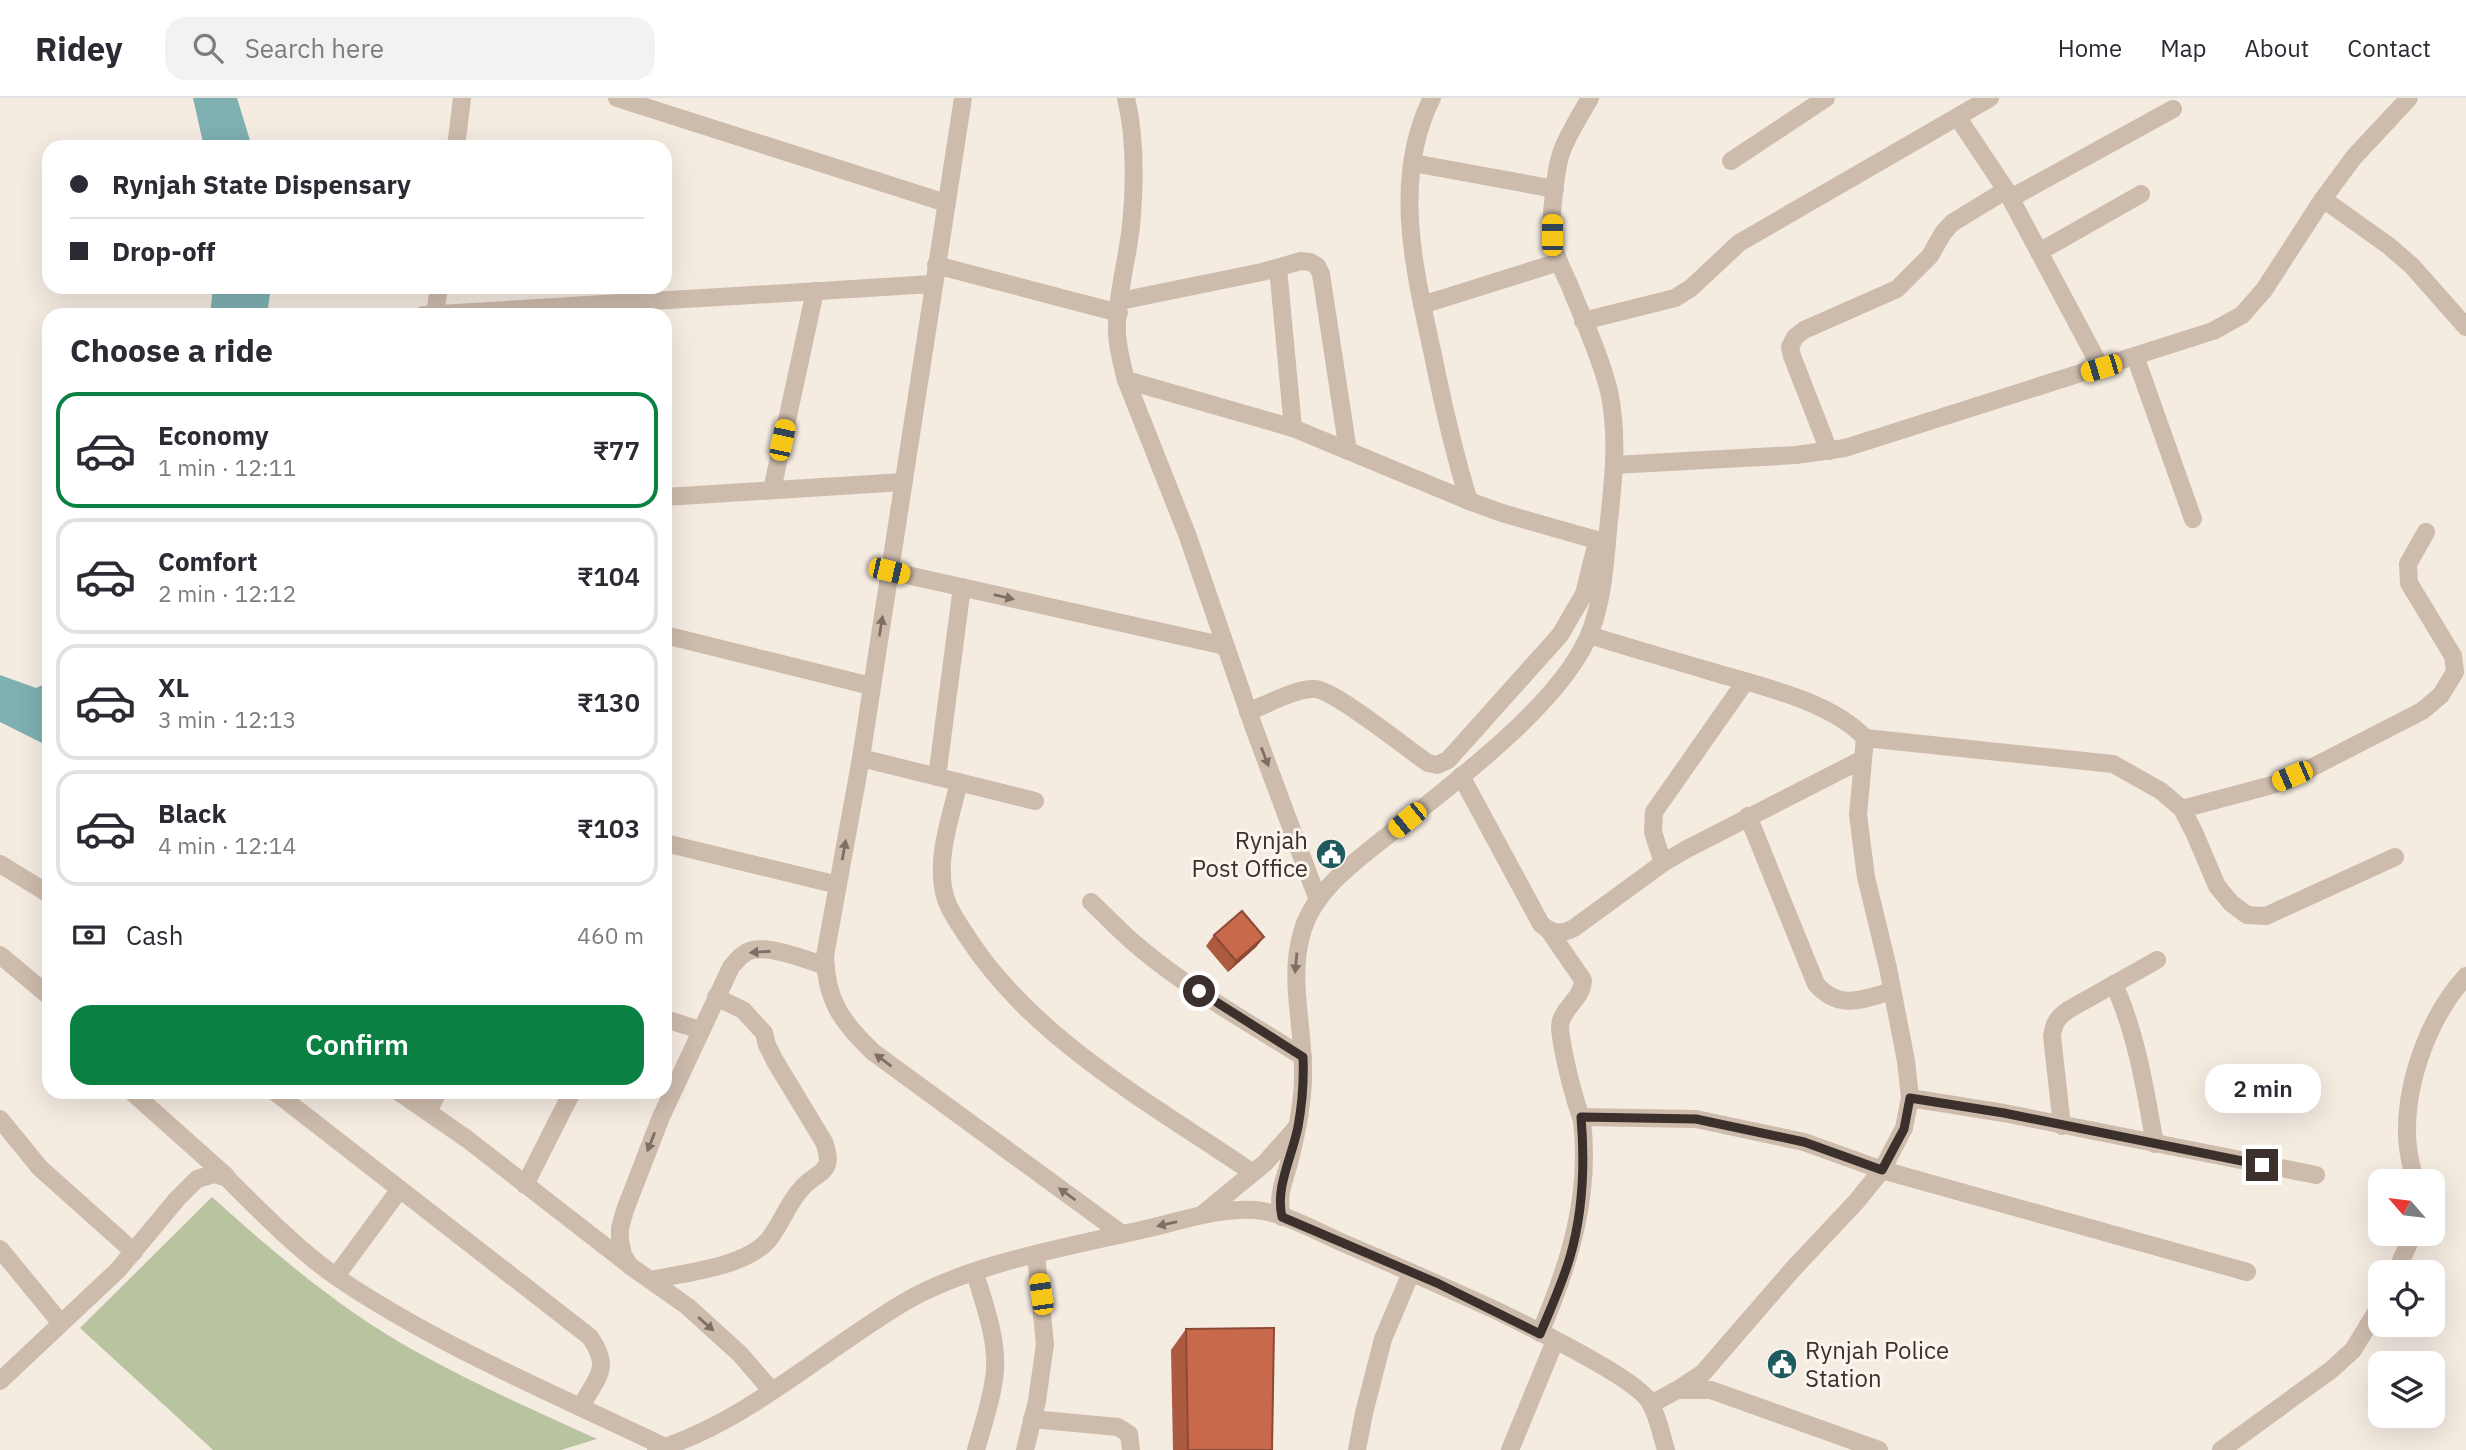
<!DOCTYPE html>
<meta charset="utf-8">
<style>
body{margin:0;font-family:"IBM Plex Sans",sans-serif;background:#f2f2f3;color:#2b2b33;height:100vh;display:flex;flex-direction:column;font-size:26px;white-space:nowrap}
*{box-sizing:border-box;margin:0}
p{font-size:23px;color:#7c7c81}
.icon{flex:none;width:38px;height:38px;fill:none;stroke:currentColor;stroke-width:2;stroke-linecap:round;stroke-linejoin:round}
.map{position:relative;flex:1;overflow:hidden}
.side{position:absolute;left:42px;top:210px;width:630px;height:791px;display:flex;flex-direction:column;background:#fff;border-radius:21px;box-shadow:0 7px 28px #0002}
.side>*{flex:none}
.top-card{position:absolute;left:42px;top:42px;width:630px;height:154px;border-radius:21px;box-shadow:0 7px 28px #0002;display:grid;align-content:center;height:154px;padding:0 28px;background:#fff}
.needle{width:46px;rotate:298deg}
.fabs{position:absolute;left:2368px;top:1071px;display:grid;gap:14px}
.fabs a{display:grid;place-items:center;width:77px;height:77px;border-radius:14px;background:#fff;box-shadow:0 7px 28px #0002;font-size:35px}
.end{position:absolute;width:32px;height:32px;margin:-16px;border:9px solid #3b302b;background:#fff;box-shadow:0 0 0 4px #fff}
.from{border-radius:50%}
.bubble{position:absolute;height:49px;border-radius:21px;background:#fff;box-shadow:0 7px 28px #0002;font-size:23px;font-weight:600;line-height:49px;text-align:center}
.car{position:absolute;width:21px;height:42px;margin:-21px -10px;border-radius:9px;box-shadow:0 0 5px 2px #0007;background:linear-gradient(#f5c518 24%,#345 0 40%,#f5c518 0 76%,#345 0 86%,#f5c518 0)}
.top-card b{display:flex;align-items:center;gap:24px;height:66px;font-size:26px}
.top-card b+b{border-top:2px solid #e1e1e2}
.top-card i{width:18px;height:18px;background:#2b2b33}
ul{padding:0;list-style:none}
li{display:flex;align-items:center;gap:21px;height:116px;margin:0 14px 10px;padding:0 14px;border:4px solid #e1e1e2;border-radius:21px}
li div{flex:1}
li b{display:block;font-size:26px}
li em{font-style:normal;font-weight:600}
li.active{border-color:#0b8043}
li>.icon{width:63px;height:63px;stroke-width:1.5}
h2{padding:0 28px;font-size:32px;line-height:84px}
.pay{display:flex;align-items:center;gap:18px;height:77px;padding:0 28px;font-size:26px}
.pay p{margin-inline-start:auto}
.button{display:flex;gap:14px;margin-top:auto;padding:14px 28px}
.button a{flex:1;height:80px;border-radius:21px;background:#0b8043;color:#fff;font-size:28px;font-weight:600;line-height:80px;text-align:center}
header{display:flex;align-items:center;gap:42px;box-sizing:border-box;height:98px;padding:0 35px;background:#fff;border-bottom:2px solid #e1e1e2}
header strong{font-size:33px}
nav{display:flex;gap:38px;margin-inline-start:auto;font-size:24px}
.search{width:490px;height:63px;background:#f2f2f3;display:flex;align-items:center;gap:18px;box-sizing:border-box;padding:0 24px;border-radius:21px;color:#7c7c81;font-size:26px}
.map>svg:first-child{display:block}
</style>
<header>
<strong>Ridey</strong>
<div class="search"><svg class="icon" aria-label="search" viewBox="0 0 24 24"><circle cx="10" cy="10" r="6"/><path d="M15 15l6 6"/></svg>Search here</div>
<nav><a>Home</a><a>Map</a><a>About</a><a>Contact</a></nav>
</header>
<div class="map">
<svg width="2466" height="1352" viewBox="0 0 2466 1352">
<rect width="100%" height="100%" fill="#f4ebe1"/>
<path fill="#b8c4a0" d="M 212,1099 C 275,1156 341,1212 415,1253 C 474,1286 535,1313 597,1341 L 561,1352 L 213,1352 L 80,1230 Z"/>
<g fill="#7fb0b2">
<path d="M 193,0 L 237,0 L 252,49 L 204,49 Z"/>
<path d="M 213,189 L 271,189 L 267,217 L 210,217 Z"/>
<path d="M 0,577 L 36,590 L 49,584 L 49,645 L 46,647 L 0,624 Z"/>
</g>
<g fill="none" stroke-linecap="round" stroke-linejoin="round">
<g stroke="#cdbbac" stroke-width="18">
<path d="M 617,0 L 946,105"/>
<path d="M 963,0 L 861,660 L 825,858 C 826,903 842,924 873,954 L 1122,1136"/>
<path d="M 1126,0 C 1136,42 1135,86 1131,128 C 1127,164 1116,200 1117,235 C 1118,251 1122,267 1126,282 L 1187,436 L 1254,630 L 1318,802"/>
<path d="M 1432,0 C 1391,81 1415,174 1433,257 C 1443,307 1454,355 1469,403"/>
<path d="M 1958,20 L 2006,92 L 2101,270"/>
<path d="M 456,49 L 462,0"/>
<path d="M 1731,63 L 1826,0"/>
<path d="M 1413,65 L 1555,91"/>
<path d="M 2011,100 L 2173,11"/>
<path d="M 2323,101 L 2389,148 L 2412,168 L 2466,229"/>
<path d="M 2039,154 L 2141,96"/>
<path d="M 936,167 L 1119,215"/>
<path d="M 1278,170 L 1293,330"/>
<path d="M 1120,203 L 1262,174 L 1301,163 L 1310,164 L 1317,168 L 1321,176 L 1348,353"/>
<path d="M 1422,207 L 1559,164"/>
<path d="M 435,216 L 439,189"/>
<path d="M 423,217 L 933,186"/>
<path d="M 1583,223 L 1675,200 L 1691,190 L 1739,145 L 1990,0"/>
<path d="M 2135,258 L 2193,421"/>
<path d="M 1126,282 L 1293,330 L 1469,403 L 1502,415 L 1607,445"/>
<path d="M 1829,353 L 1792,258 L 1790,249 L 1795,239 L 1804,232 L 1897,191 L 1930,158 L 1943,135 L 1952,125 L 2006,92"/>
<path d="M 1614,367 L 1796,357 L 1845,350 L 2213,233 L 2242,217 L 2264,192 L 2323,101 L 2354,59 L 2409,0"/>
<path d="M 772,392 L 815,193"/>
<path d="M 665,399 L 903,384"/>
<path d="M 889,473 L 1225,548"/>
<path d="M 665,537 L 871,588"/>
<path d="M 1589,537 C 1631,550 1672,562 1713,574 C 1760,588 1831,603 1865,640 L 1858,717 L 1866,779 L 1888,870 L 1906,963 L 1910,1000 L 1904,1030 L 1882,1072 L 1856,1104 L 1793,1171 L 1703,1275 L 1677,1292"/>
<path d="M 1248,614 C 1266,607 1296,590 1315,591 C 1335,592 1407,651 1428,665 L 1437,667 L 1448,662 L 1560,537 L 1584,496 L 1597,444"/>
<path d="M 1865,640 L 2113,666 L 2161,693 L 2182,711 L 2194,734 L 2217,788 L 2231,805 L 2247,817 L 2266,818 L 2395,759"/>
<path d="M 861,660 L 1035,703"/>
<path d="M 1461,678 L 1541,826 C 1552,836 1560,837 1574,830 L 1663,765 L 1685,752 L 1863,661"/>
<path d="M 937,679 L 962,489"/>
<path d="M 959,684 C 951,718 936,759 944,794 C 947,810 959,826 968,840 C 1035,943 1154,1007 1253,1075"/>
<path d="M 2182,711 L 2272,687 L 2311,670 L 2422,613 L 2441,597 L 2455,574 L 2453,558 L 2409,485 L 2408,466 L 2426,434"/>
<path d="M 1748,718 L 1816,886 C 1839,913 1863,901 1892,893"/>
<path d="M 665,745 L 838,787"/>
<path d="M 1663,765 L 1653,734 L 1654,714 L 1745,584"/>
<path d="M 0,766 L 49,796"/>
<path d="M 1091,804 C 1105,817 1119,832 1134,845 C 1185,889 1246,923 1303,959"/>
<path d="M 0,857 L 49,898"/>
<path d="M 2114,886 C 2137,937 2145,991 2155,1046"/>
<path d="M 665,921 L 700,932"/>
<path d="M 132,994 L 226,1078"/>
<path d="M 275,994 L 590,1239 C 612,1271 597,1278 581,1309"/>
<path d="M 399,994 L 467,1041 L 628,1166"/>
<path d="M 1910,1000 L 2004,1015 L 2316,1077"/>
<path d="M 428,1014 L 438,994"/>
<path d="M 1581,1019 L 1696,1021 L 1804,1044 L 1882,1072 L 2247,1174"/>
<path d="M 0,1021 L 40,1070 L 134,1154"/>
<path d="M 2062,1028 L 2052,938 C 2054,925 2057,920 2068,912 L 2157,862"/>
<path d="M 2415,1083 C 2411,1068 2407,1051 2407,1036 C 2406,982 2430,917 2466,878"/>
<path d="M 525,1087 L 572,994"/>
<path d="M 1204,1115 L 1265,1065 L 1296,1030"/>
<path d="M 1282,1119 C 1276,1095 1286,1080 1291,1057 C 1297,1033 1302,1008 1303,982 C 1305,931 1287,881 1303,831 C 1315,793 1352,766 1382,742 C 1444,692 1564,606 1591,532 C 1603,500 1605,466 1608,432 C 1613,385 1619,340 1609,293 C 1600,257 1583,221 1569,186 C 1562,171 1554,155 1552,138 C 1550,124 1553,108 1554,94 C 1556,79 1557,64 1563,50 C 1570,33 1581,16 1590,0"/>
<path d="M 0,1151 L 60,1224"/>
<path d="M 2396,1174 L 2413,1136"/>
<path d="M 975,1175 C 984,1206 997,1239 995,1272 C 993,1299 983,1326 976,1352"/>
<path d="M 336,1178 L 400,1091"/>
<path d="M 650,1182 C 684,1175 748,1169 770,1140 C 782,1124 788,1105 802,1090 C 818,1072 836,1076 824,1044 L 775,963 L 767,947 L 764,935 L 743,912 L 716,899"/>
<path d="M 1540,1235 C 1569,1167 1591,1098 1582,1023 C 1580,1014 1576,1006 1574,997 C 1569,980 1561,946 1560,929 C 1560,911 1583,901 1583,882 L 1550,834"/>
<path d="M 0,1283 L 118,1172 L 177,1101 L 197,1081 L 214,1076 L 227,1080 C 261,1114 298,1152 338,1180 C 440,1249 555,1296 665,1349"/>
<path d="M 772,1293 L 740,1256 L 687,1208 L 630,1168 L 623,1157 L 620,1142 L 620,1130 L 625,1112 L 661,1019 L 731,869 C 737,862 743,854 753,852 C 773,848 807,862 826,868"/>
<path d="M 1651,1306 L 1677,1292 L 1711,1292 L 1879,1352"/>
<path d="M 1032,1321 L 1118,1329 L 1129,1336 L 1131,1352"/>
<path d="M 656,1352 C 748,1323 821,1254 903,1205 C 969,1165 1073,1148 1150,1130 C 1183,1122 1229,1107 1263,1113 C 1290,1118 1318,1134 1343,1145 C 1393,1166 1442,1188 1491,1210 C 1522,1225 1633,1278 1649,1303 C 1658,1317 1661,1336 1666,1352"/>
<path d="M 1025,1352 L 1037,1303 L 1045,1246 L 1036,1157"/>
<path d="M 1357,1352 L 1364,1315 L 1383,1241 L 1411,1175"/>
<path d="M 1510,1352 L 1555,1243"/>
<path d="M 2221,1352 L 2331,1272 L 2353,1252 L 2380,1208"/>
</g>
</g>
<g fill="#ac5a40">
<path d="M 1214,837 L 1264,839 L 1256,849 L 1228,874 L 1206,848 Z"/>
<path d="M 1186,1231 L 1272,1352 L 1173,1352 L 1171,1252 Z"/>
</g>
<path fill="#8c4a34" d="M 1264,839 L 1256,849 L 1228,874 L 1236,863 Z"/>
<g fill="#c8694b" stroke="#8c4a34" stroke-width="2">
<path d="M 1242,813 L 1264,839 L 1236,863 L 1214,837 Z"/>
<path d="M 1274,1230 L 1272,1352 L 1188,1352 L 1186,1231 Z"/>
</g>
<defs><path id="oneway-solid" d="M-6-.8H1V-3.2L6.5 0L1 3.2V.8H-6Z" transform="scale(1.75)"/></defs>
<g fill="#7d6f65">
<use href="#oneway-solid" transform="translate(1004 499) rotate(13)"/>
<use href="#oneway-solid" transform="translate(881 528) rotate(-81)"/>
<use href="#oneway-solid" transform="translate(1265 659) rotate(69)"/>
<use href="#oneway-solid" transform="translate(844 752) rotate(-80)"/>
<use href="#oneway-solid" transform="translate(760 854) rotate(176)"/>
<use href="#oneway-solid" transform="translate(1296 865) rotate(95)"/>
<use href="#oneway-solid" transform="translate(883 962) rotate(-143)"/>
<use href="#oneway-solid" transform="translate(651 1044) rotate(111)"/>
<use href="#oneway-solid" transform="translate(1067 1096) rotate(-144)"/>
<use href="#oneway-solid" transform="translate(1167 1126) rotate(167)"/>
<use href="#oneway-solid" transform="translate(706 1226) rotate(42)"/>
</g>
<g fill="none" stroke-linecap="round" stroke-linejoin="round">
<path stroke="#3b302b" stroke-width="9" d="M 1199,893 L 1303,959 C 1304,982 1302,1007 1298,1029 C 1292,1059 1275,1089 1282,1119 L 1437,1185 L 1540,1236 C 1551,1210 1562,1186 1570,1159 C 1583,1114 1585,1066 1581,1019 L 1696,1021 L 1804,1044 L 1882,1072 L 1904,1031 L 1910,1000 L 2004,1015 L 2262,1067"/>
</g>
<defs>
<g id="civic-disc" transform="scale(1.575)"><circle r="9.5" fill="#1f5a5e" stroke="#fbf5ee"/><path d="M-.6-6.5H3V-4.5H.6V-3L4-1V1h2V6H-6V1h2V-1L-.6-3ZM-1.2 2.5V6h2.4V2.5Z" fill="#fff"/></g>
</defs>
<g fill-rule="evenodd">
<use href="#civic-disc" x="1331" y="756"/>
<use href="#civic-disc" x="1782" y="1266"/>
</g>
<g text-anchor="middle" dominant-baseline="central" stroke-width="6" stroke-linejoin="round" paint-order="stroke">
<g font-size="24" fill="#3b302b" stroke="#fbf5ee" text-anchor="end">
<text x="1308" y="742">Rynjah<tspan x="1308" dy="28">Post Office</tspan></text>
<text x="1805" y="1252" text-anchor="start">Rynjah Police<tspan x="1805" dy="28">Station</tspan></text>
</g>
</g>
</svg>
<div class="fabs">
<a><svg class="needle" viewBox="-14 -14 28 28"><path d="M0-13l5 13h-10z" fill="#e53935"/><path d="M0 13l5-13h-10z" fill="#7c7c81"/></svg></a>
<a><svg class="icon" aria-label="locate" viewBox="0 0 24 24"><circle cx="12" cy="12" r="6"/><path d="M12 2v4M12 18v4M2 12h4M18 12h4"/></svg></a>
<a><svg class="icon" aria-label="layers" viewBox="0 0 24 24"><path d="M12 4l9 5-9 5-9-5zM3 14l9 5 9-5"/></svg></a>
</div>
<i class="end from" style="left:1199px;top:893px"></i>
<i class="end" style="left:2262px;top:1067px"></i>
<div class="bubble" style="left:2205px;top:966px;width:116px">2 min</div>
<i class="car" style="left:1552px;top:137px;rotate:0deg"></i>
<i class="car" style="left:2101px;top:270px;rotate:253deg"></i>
<i class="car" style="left:782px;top:342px;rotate:12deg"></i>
<i class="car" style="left:889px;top:473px;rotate:103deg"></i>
<i class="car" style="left:2292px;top:678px;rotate:247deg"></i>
<i class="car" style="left:1407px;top:722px;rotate:231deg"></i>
<i class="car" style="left:1041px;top:1196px;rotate:352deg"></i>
<div class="top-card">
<b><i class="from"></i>Rynjah State Dispensary</b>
<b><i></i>Drop-off</b>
</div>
<section class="side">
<h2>Choose a ride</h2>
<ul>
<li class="active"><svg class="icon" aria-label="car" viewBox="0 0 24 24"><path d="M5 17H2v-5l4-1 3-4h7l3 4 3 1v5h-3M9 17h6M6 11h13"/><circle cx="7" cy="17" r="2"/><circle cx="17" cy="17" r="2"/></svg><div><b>Economy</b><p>1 min · 12:11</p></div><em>₹77</em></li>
<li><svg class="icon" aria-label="car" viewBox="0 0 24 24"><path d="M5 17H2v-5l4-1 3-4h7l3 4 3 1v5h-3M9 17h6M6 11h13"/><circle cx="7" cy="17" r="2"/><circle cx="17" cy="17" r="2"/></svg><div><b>Comfort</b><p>2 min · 12:12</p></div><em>₹104</em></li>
<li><svg class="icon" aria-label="car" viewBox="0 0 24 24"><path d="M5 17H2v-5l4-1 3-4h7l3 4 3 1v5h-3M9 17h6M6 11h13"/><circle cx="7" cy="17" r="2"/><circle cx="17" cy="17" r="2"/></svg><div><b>XL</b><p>3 min · 12:13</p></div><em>₹130</em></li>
<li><svg class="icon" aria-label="car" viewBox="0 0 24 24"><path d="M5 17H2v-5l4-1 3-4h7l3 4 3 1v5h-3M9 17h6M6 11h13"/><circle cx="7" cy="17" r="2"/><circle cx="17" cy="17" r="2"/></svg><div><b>Black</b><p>4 min · 12:14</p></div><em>₹103</em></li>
</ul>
<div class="pay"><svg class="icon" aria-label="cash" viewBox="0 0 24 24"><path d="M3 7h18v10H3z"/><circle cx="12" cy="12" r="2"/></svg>Cash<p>460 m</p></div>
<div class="button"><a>Confirm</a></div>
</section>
</div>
